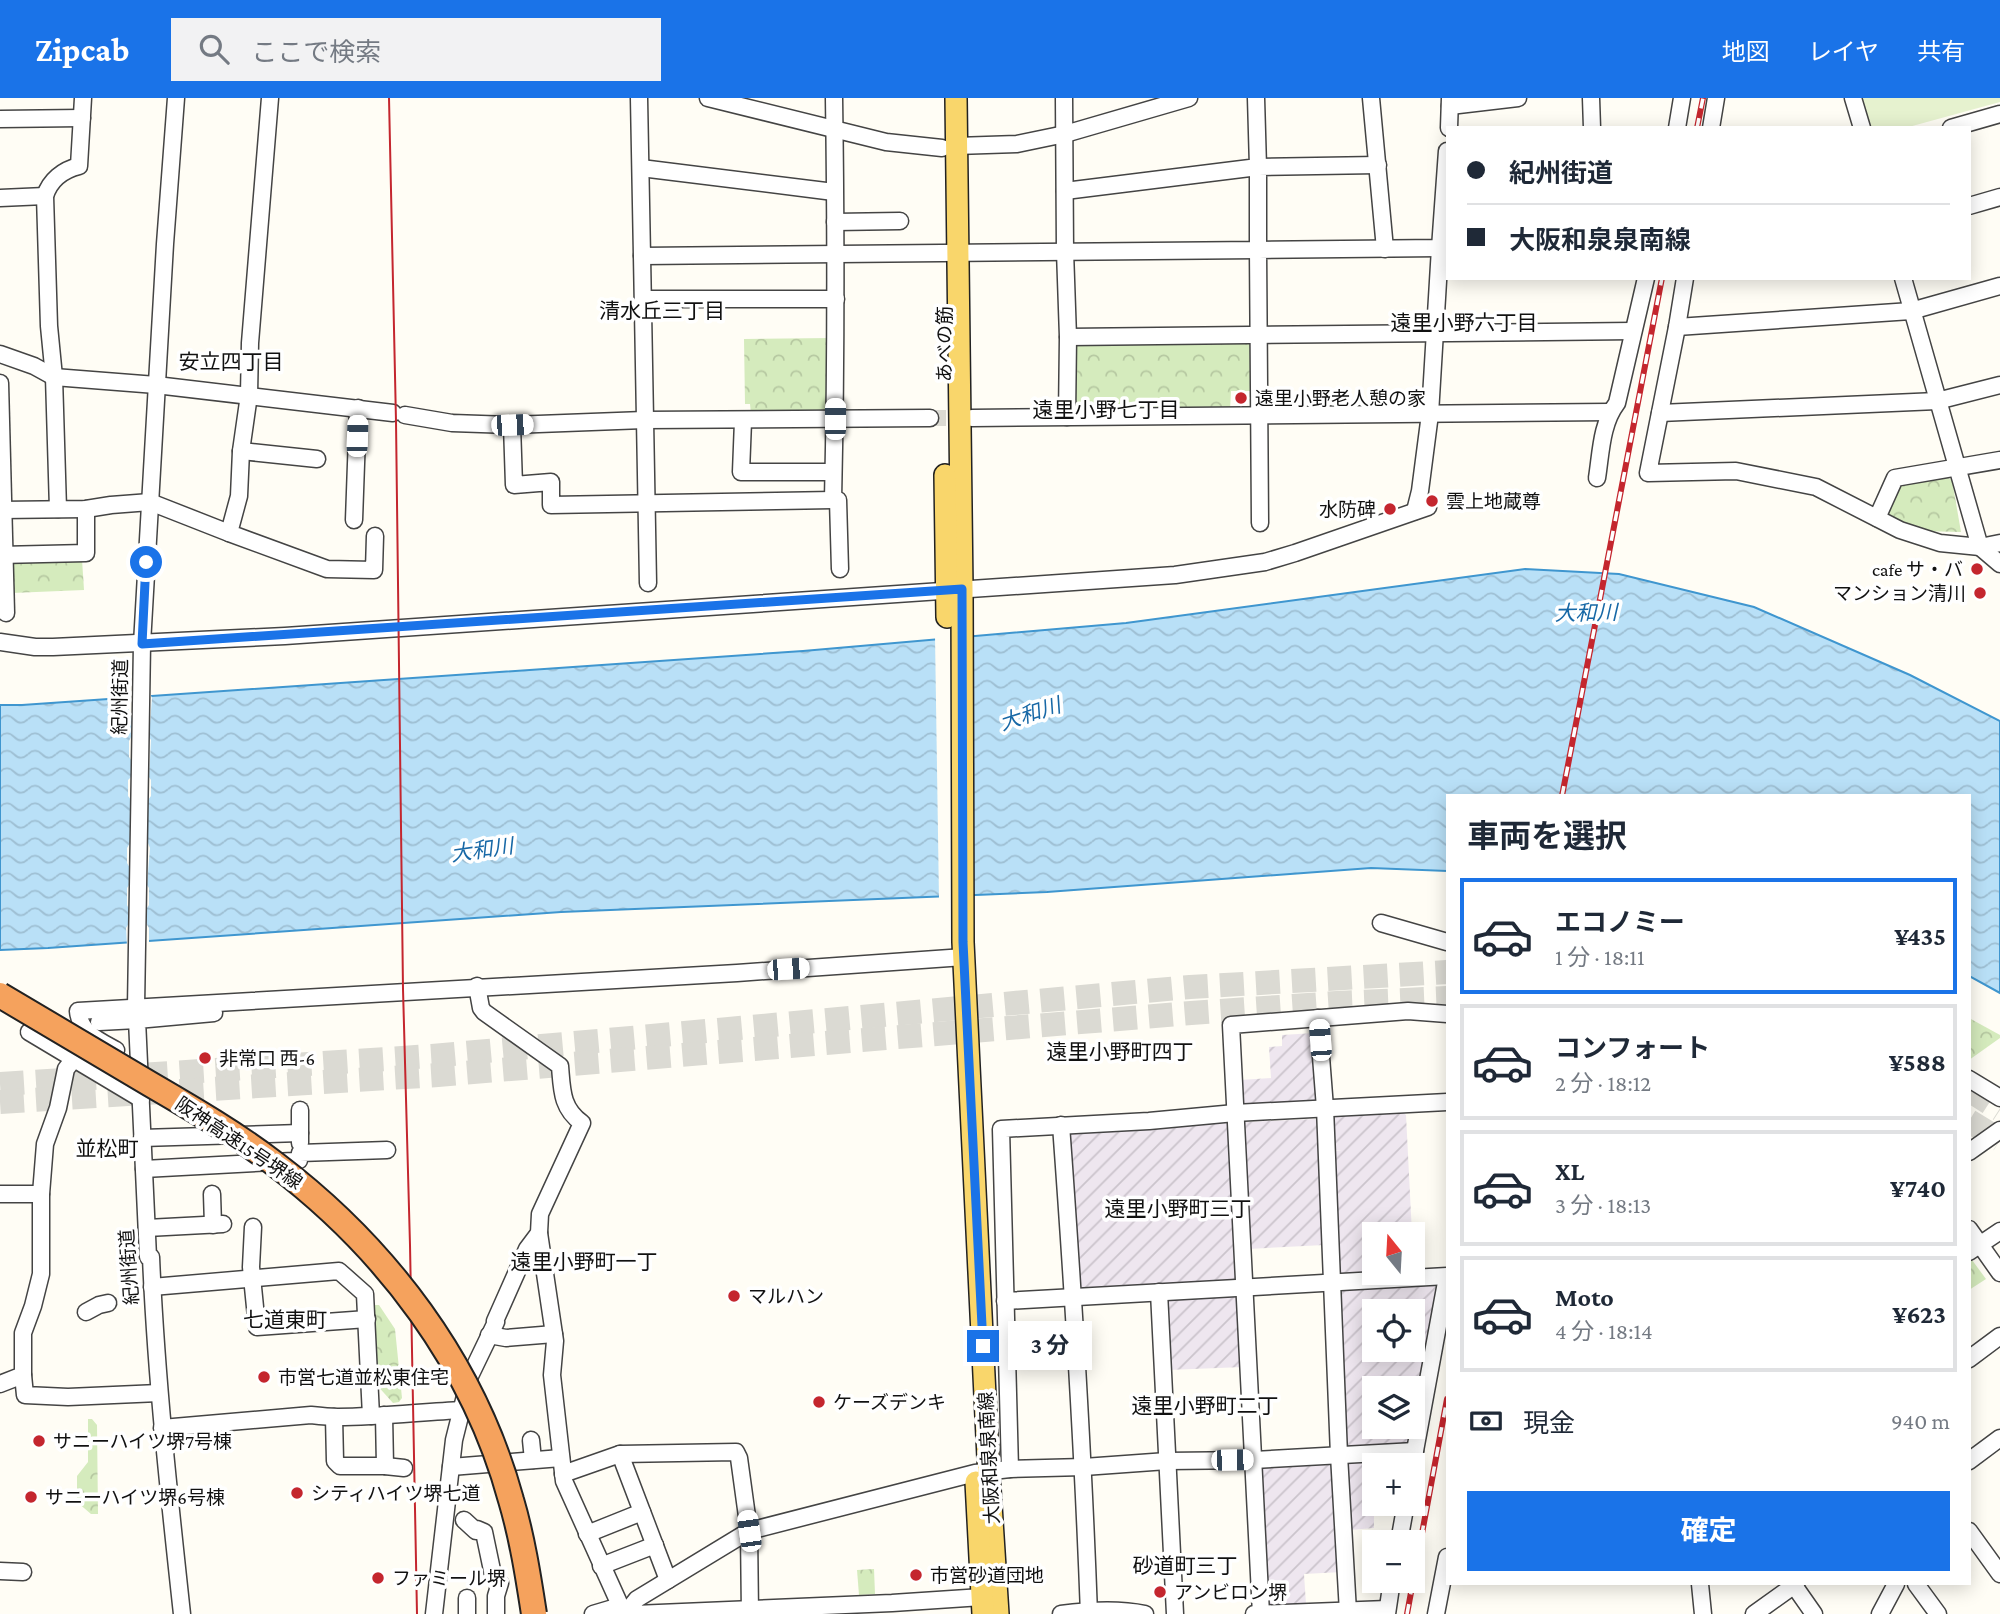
<!DOCTYPE html>
<html lang="ja">
<meta charset="utf-8">
<style>
body{margin:0;font-family:"Crimson Pro","Noto Sans JP",serif;background:#f2f2f3;color:#1f2937;height:100vh;display:flex;flex-direction:column;font-size:26px;white-space:nowrap}
*{box-sizing:border-box;margin:0}
p{font-size:23px;color:#747a83}
.icon{flex:none;width:38px;height:38px;fill:none;stroke:currentColor;stroke-width:2;stroke-linecap:round;stroke-linejoin:round}
.map{position:relative;flex:1;overflow:hidden}
.sheet{position:absolute;left:1446px;top:696px;width:525px;height:791px;display:flex;flex-direction:column;background:#fff;border-radius:0px;box-shadow:0 4px 18px #0003}
.sheet>*{flex:none}
.banner{position:absolute;left:1446px;top:28px;width:525px;height:154px;border-radius:0px;box-shadow:0 4px 18px #0003;display:grid;align-content:center;height:154px;padding:0 21px;background:#fff}
.needle{width:46px;rotate:342deg}
.tools{position:absolute;left:1362px;top:1124px;display:grid;gap:14px}
.tools a{display:grid;place-items:center;width:63px;height:63px;border-radius:0px;background:#fff;box-shadow:0 4px 18px #0003;font-size:35px}
.end{position:absolute;width:32px;height:32px;margin:-16px;border:9px solid #1a73e8;background:#fff;box-shadow:0 0 0 4px #fff}
.from{border-radius:50%}
.bubble{position:absolute;height:49px;border-radius:0px;background:#fff;box-shadow:0 4px 18px #0003;font-size:23px;font-weight:700;line-height:49px;text-align:center}
.car{position:absolute;width:21px;height:42px;margin:-21px -10px;border-radius:9px;box-shadow:0 0 5px 2px #0007;background:linear-gradient(#fff 24%,#345 0 40%,#fff 0 76%,#345 0 86%,#fff 0)}
.banner b{display:flex;align-items:center;gap:24px;height:66px;font-size:26px}
.banner b+b{border-top:2px solid #e0e1e3}
.banner i{width:18px;height:18px;background:#1f2937}
ul{padding:0;list-style:none}
li{display:flex;align-items:center;gap:21px;height:116px;margin:0 14px 10px;padding:0 7px;border:4px solid #e0e1e3;border-radius:0px}
li div{flex:1}
li b{display:block;font-size:26px}
li em{font-style:normal;font-weight:700}
li.active{border-color:#1a73e8}
li>.icon{width:63px;height:63px;stroke-width:1.5}
h2{padding:0 21px;font-size:32px;line-height:84px}
.pay{display:flex;align-items:center;gap:18px;height:77px;padding:0 21px;font-size:26px}
.pay p{margin-inline-start:auto}
.button{display:flex;gap:14px;margin-top:auto;padding:14px 21px}
.button a{flex:1;height:80px;border-radius:0px;background:#1a73e8;color:#fff;font-size:28px;font-weight:700;line-height:80px;text-align:center}
header{display:flex;align-items:center;gap:42px;box-sizing:border-box;height:98px;padding:0 35px;background:#1a73e8;color:#fff}
header strong{font-size:33px}
nav{display:flex;gap:38px;margin-inline-start:auto;font-size:24px}
.search{width:490px;height:63px;background:#f2f2f3;display:flex;align-items:center;gap:18px;box-sizing:border-box;padding:0 24px;border-radius:0px;color:#747a83;font-size:26px}
.map>svg:first-child{display:block}
</style>
<header>
<strong>Zipcab</strong>
<div class="search"><svg class="icon" aria-label="search" viewBox="0 0 24 24"><circle cx="10" cy="10" r="6"/><path d="M15 15l6 6"/></svg>ここで検索</div>
<nav><a>地図</a><a>レイヤ</a><a>共有</a></nav>
</header>
<div class="map">
<svg width="2000" height="1516" viewBox="0 0 2000 1516">
<defs>
<pattern id="industrial-furrows" width="10" height="10" patternUnits="userSpaceOnUse" patternTransform="scale(1.75)"><rect width="10" height="10" fill="#eee6ef"/><path d="M-1 1l2-2M0 10L10 0M9 11l2-2" fill="none" stroke="#cbc4cc"/></pattern>
<pattern id="park-crowns" width="20" height="18" patternUnits="userSpaceOnUse" patternTransform="scale(1.75)"><rect width="20" height="18" fill="#d5ebbd"/><path d="M2 6a3 3 0 1 1 6 0M12 15a3 3 0 1 1 6 0" fill="none" stroke="#b6c8a1"/></pattern>
<pattern id="water-waves" width="16" height="10" patternUnits="userSpaceOnUse" patternTransform="scale(1.75)"><rect width="16" height="10" fill="#b9e0f7"/><path d="M0 5q4-4 8 0t8 0" fill="none" stroke="#9ebfd3"/></pattern>
</defs>
<rect width="100%" height="100%" fill="#fffdf5"/>
<g fill="url(#industrial-furrows)" fill-rule="evenodd">
<path d="M 1314,935 L 1318,1004 L 1242,1010 L 1240,982 L 1271,980 L 1269,949 L 1282,948 L 1282,937 Z"/>
<path d="M 1401,1013 L 1406,1017 L 1412,1136 L 1374,1136 L 1374,1174 L 1410,1174 L 1346,1180 L 1340,1175 L 1333,1053 L 1342,1052 L 1332,1052 L 1330,1017 Z"/>
<path d="M 1315,1021 L 1318,1024 L 1324,1147 L 1248,1151 L 1242,1027 L 1246,1024 Z"/>
<path d="M 1232,1025 L 1240,1179 L 1236,1184 L 1080,1192 L 1068,1034 Z"/>
<path d="M 1435,1183 L 1438,1187 L 1410,1348 L 1348,1352 L 1344,1348 L 1338,1192 ZM 1374,1213 L 1412,1213 L 1412,1251 L 1374,1251 ZM 1374,1290 L 1412,1290 L 1412,1328 L 1374,1328 Z"/>
<path d="M 1237,1194 L 1243,1269 L 1168,1272 L 1165,1198 Z"/>
<path d="M 1409,1359 L 1407,1367 L 1374,1367 L 1374,1405 L 1402,1405 L 1399,1419 L 1374,1415 L 1374,1430 L 1350,1432 L 1347,1360 Z"/>
<path d="M 1336,1365 L 1342,1474 L 1304,1476 L 1306,1506 L 1272,1508 L 1267,1504 L 1259,1370 Z"/>
</g>
<g fill="url(#park-crowns)">
<path d="M 832,240 L 833,307 L 825,315 L 751,316 L 750,306 L 745,306 L 744,241 Z"/>
<path d="M 1249,242 L 1253,246 L 1252,293 L 1231,293 L 1230,312 L 1081,313 L 1075,310 L 1072,248 L 1076,244 Z"/>
<path d="M 1942,377 L 1952,382 L 1961,434 L 1920,433 L 1884,414 L 1899,387 Z"/>
<path d="M 82,461 L 84,492 L 12,495 L 12,463 Z"/>
<path d="M 1969,920 L 2000,937 L 2000,940 L 1969,962 Z"/>
<path d="M 1972,1162 L 1986,1181 L 1969,1192 L 1969,1164 Z"/>
<path d="M 372,1207 L 379,1207 L 395,1231 L 402,1300 L 399,1304 L 393,1305 L 375,1285 Z"/>
<path d="M 88,1321 L 92,1321 L 97,1327 L 98,1416 L 91,1416 L 77,1404 L 77,1378 L 88,1364 Z"/>
<path d="M 874,1471 L 875,1496 L 859,1497 L 857,1472 Z"/>
</g>
<path fill="#e6f2cf" d="M 1862,0 L 2000,0 L 2000,4 L 1905,30 L 1870,30 Z"/>
<path fill="url(#water-waves)" stroke="#3f96cf" stroke-width="2" d="M 1525,471 L 1619,476 L 1754,509 L 1910,577 L 2000,623 L 2000,895 L 1969,878 L 1969,698 L 1447,698 L 1447,773 L 1371,770 L 1047,794 L 561,814 L 48,850 L 0,852 L 0,607 L 22,607 L 803,553 L 1126,525 Z"/>
<g fill="#fffdf5">
<path d="M 969,535 L 973,801 L 939,802 L 935,538 Z"/>
<path d="M 150,595 L 152,600 L 149,639 L 151,642 L 149,679 L 151,682 L 151,698 L 148,702 L 148,745 L 150,750 L 147,787 L 149,790 L 149,807 L 147,810 L 146,825 L 149,830 L 149,846 L 127,848 L 126,830 L 129,825 L 129,811 L 127,807 L 127,790 L 129,787 L 130,770 L 127,765 L 127,750 L 130,745 L 131,702 L 128,698 L 128,682 L 131,679 L 131,662 L 129,659 L 129,643 L 131,639 L 132,621 L 129,616 L 129,601 L 132,596 Z"/>
</g>
<g fill="none" stroke-linecap="round" stroke-linejoin="round">
<path stroke="#dbdad3" stroke-width="16" stroke-dasharray="16 8" stroke-linecap="butt" d="M 930,320 L 970,320"/>
<g stroke="#dbdad3" stroke-width="24" stroke-dasharray="24 12" stroke-linecap="butt">
<path d="M 0,986 L 432,958 L 1190,889 L 1447,874"/>
<path d="M 1969,992 L 2000,1012"/>
<path d="M 0,1004 L 438,977 L 1191,915 L 1337,905 L 1447,900"/>
<path d="M 1969,1023 L 2000,1042"/>
</g>
<g stroke="#444" stroke-width="19">
<g id="minor">
<path d="M 270,0 L 250,245 L 249,297 L 241,353 L 239,398 L 229,435 L 327,471 L 374,472 L 375,438"/>
<path d="M 639,0 L 642,158 L 1258,152 L 1258,69 L 1378,67"/>
<path d="M 708,0 L 886,44 L 942,50"/>
<path d="M 834,0 C 836,134 836,268 833,402 L 838,402 L 840,471"/>
<path d="M 1064,0 L 1065,153 L 1068,239 L 1067,319"/>
<path d="M 1371,0 L 1385,151"/>
<path d="M 1591,0 L 1592,30"/>
<path d="M 1853,0 L 1862,30"/>
<path d="M 1450,8 L 1518,0"/>
<path d="M 0,21 L 82,20"/>
<path d="M 1449,30 L 1450,0"/>
<path d="M 1677,30 L 1682,0"/>
<path d="M 1711,30 L 1716,0"/>
<path d="M 1951,30 L 2000,16"/>
<path d="M 956,48 L 1017,46 L 1065,36 L 1189,0"/>
<path d="M 641,70 L 834,94"/>
<path d="M 1065,93 L 1258,69 L 1256,0"/>
<path d="M 0,100 L 45,98"/>
<path d="M 1969,108 L 2000,99"/>
<path d="M 835,124 L 900,123"/>
<path d="M 642,158 L 648,485"/>
<path d="M 1685,180 L 1677,229 L 1648,375 L 1736,373 L 1816,389 L 1900,432 L 1940,445 L 1980,449 L 2000,445"/>
<path d="M 1903,180 L 1980,449 L 2000,466"/>
<path d="M 643,201 L 836,201"/>
<path d="M 1677,229 L 1911,213 L 2000,188"/>
<path d="M 1068,239 L 1633,233"/>
<path d="M 0,256 L 34,268 L 54,279 L 156,287 L 393,315"/>
<path d="M 0,285 L 6,515"/>
<path d="M 1660,315 L 1937,303 L 2000,287"/>
<path d="M 405,317 L 452,325 L 512,327 L 644,322 L 930,320"/>
<path d="M 972,320 L 1610,314"/>
<path d="M 743,323 L 741,374 L 833,374"/>
<path d="M 512,327 L 514,387 L 551,384 L 551,407 L 833,402"/>
<path d="M 241,353 L 317,361"/>
<path d="M 1597,380 C 1601,355 1601,326 1617,305 L 1646,180"/>
<path d="M 58,411 L 54,279 L 49,228 L 45,98 C 50,82 63,72 79,68 L 83,0"/>
<path d="M 0,412 L 86,411 L 111,407 L 150,404 L 229,435"/>
<path d="M 1415,413 L 1420,393 L 1430,316 L 1440,150 L 1447,150"/>
<path d="M 1877,420 L 1895,380 L 2000,362"/>
<path d="M 354,422 L 358,310"/>
<path d="M 1260,425 L 1258,152 L 1440,150 L 1447,53"/>
<path d="M 0,457 L 86,455 L 86,411"/>
<path d="M 0,544 L 35,549 L 53,549 L 285,538 L 1175,477 L 1265,464 L 1295,455 L 1428,409"/>
<path d="M 1381,825 L 1447,844"/>
<path d="M 136,909 L 142,546 L 165,146 L 176,0"/>
<path d="M 1318,920 L 1325,1010 L 1339,1357 L 1348,1514"/>
<path d="M 99,924 L 137,922"/>
<path d="M 29,934 L 141,1001"/>
<path d="M 116,952 C 98,942 80,935 78,913 L 737,875 L 964,859"/>
<path d="M 1969,981 L 2000,1000"/>
<path d="M 300,1012 L 300,1045"/>
<path d="M 1061,1027 C 1073,1190 1083,1353 1089,1516"/>
<path d="M 142,1040 L 300,1035"/>
<path d="M 1969,1054 L 2000,1032"/>
<path d="M 144,1071 L 293,1063 L 299,1062 L 300,1055 L 387,1052"/>
<path d="M 0,1096 L 41,1096"/>
<path d="M 212,1096 L 213,1127"/>
<path d="M 253,1129 L 251,1169 L 257,1229 L 367,1221"/>
<path d="M 147,1130 L 223,1126"/>
<path d="M 1969,1131 L 2000,1175"/>
<path d="M 539,1135 L 555,1243 L 552,1277 L 564,1383 L 624,1516"/>
<path d="M 1969,1154 L 2000,1133"/>
<path d="M 152,1189 L 339,1173 L 365,1196 L 371,1318"/>
<path d="M 1159,1194 L 1175,1516"/>
<path d="M 1005,1203 L 1447,1178"/>
<path d="M 86,1214 L 99,1207 L 108,1205"/>
<path d="M 489,1237 L 506,1240 L 554,1236"/>
<path d="M 1969,1261 L 2000,1238"/>
<path d="M 23,1277 L 25,1297 L 68,1299 L 159,1295"/>
<path d="M 0,1286 L 23,1277 L 23,1235 L 33,1208 L 41,1176 L 41,1096 L 45,1046 L 58,1010 L 66,971 L 73,962 L 97,949"/>
<path d="M 334,1319 L 335,1363 L 340,1368 L 385,1368 L 384,1317"/>
<path d="M 162,1330 L 311,1317 C 320,1318 329,1319 338,1319 C 379,1319 421,1314 462,1312"/>
<path d="M 531,1342 L 533,1362"/>
<path d="M 620,1356 L 668,1482"/>
<path d="M 1969,1363 L 2000,1340"/>
<path d="M 385,1368 L 404,1370"/>
<path d="M 451,1369 L 561,1360"/>
<path d="M 1412,1369 L 1447,1179"/>
<path d="M 1010,1371 L 1001,1031 L 1149,1023 L 1235,1015 L 1447,1004"/>
<path d="M 563,1376 L 620,1356 L 736,1354 L 739,1360 L 749,1433 L 750,1516"/>
<path d="M 464,1422 L 476,1433 L 477,1431 L 484,1434 L 493,1477 L 500,1485 L 496,1498 L 496,1516"/>
<path d="M 1969,1433 L 2000,1476"/>
<path d="M 587,1436 L 642,1414"/>
<path d="M 1399,1444 L 1406,1405"/>
<path d="M 601,1468 L 655,1447"/>
<path d="M 0,1473 L 23,1474"/>
<path d="M 1700,1486 L 1703,1516"/>
<path d="M 1793,1486 L 1814,1516"/>
<path d="M 1916,1486 L 1938,1516"/>
<path d="M 182,1516 C 169,1397 156,1278 151,1159 L 148,1159 L 137,922 L 214,915"/>
<path d="M 434,1516 L 454,1342 L 470,1278 L 496,1224 L 495,1223 L 527,1151 L 539,1135 L 540,1116 L 582,1025 C 561,1010 562,991 560,968 L 484,914 L 481,910 L 477,888"/>
<path d="M 467,1516 L 467,1500"/>
<path d="M 593,1516 L 620,1508"/>
<path d="M 625,1516 L 637,1501 L 749,1433 L 975,1375 L 1010,1371 L 1084,1369 L 1167,1363 L 1254,1362 L 1415,1353"/>
<path d="M 635,1516 L 892,1505 L 982,1499"/>
<path d="M 1061,1516 C 1089,1512 1117,1510 1145,1516"/>
<path d="M 1254,1516 L 1387,1511"/>
<path d="M 1261,1516 L 1231,927 L 1408,913 L 1447,916"/>
<path d="M 1387,1516 L 1392,1482"/>
<path d="M 1436,1516 L 1447,1459"/>
<path d="M 1754,1516 L 1796,1486"/>
<path d="M 1880,1516 L 1896,1486"/>
</g>
</g>
<g stroke="#222" stroke-width="24">
<g id="major">
<path d="M 956,0 L 962,491 L 963,844 L 988,1360 L 998,1516"/>
<path d="M 945,377 L 947,519"/>
<path d="M 976,1384 L 983,1516"/>
</g>
</g>
<use href="#minor" stroke="#fff" stroke-width="16"/>
<use href="#major" stroke="#f9d66b" stroke-width="21"/>
<path stroke="#c4262e" stroke-width="2" d="M 389,0 L 396,323 L 403,891 L 410,1147 L 417,1516"/>
<g stroke="#c4262e" stroke-width="6">
<g id="rail">
<path d="M 1697,30 L 1703,0"/>
<path d="M 1562,698 L 1662,180"/>
<path d="M 1407,1516 L 1447,1301"/>
</g>
</g>
<use href="#rail" stroke="#fff" stroke-width="3.5" stroke-dasharray="10" stroke-linecap="butt"/>
<g stroke="#222" stroke-width="28" stroke-linecap="butt">
<path id="highway-bridge" d="M 0,897 C 50,927 100,956 150,986 C 193,1011 236,1036 275,1066 C 386,1150 474,1266 511,1402 C 522,1439 528,1477 534,1516"/>
</g>
<use href="#highway-bridge" stroke="#f5a25d" stroke-width="24"/>
</g>
<g fill="none" stroke-linecap="round" stroke-linejoin="round">
<path stroke="#1a73e8" stroke-width="9" d="M 146,464 L 142,546 L 962,491 L 963,844 L 983,1248"/>
</g>
<g fill="#c4262e" stroke="#fff" stroke-width="2.5">
<circle cx="1241" cy="300" r="7"/>
<circle cx="1432" cy="403" r="7"/>
<circle cx="1390" cy="411" r="7"/>
<circle cx="1977" cy="471" r="7"/>
<circle cx="1980" cy="495" r="7"/>
<circle cx="205" cy="960" r="7"/>
<circle cx="734" cy="1198" r="7"/>
<circle cx="264" cy="1279" r="7"/>
<circle cx="819" cy="1304" r="7"/>
<circle cx="39" cy="1343" r="7"/>
<circle cx="297" cy="1395" r="7"/>
<circle cx="31" cy="1399" r="7"/>
<circle cx="916" cy="1477" r="7"/>
<circle cx="378" cy="1480" r="7"/>
<circle cx="1160" cy="1494" r="7"/>
</g>
<g text-anchor="middle" dominant-baseline="central" stroke-width="7" stroke-linejoin="round" paint-order="stroke">
<g font-size="19" fill="#111" stroke="#fff">
<text transform="translate(944 246) rotate(-90)">あべの筋</text>
<text transform="translate(120 599) rotate(-89)">紀州街道</text>
<text transform="translate(239 1045) rotate(34)">阪神高速15号堺線</text>
<text transform="translate(129 1169) rotate(-94)">紀州街道</text>
<text transform="translate(989 1360) rotate(-93)">大阪和泉泉南線</text>
</g>
<g font-size="19" fill="#111" stroke="#fff" text-anchor="start">
<text x="1255" y="300">遠里小野老人憩の家</text>
<text x="1446" y="403">雲上地蔵尊</text>
<text x="1376" y="411" text-anchor="end">水防碑</text>
<text x="1963" y="471" text-anchor="end">cafe サ・バ</text>
<text x="1966" y="495" text-anchor="end">マンション清川</text>
<text x="219" y="960">非常口 西-6</text>
<text x="748" y="1198">マルハン</text>
<text x="278" y="1279">市営七道並松東住宅</text>
<text x="833" y="1304">ケーズデンキ</text>
<text x="53" y="1343">サニーハイツ堺7号棟</text>
<text x="311" y="1395">シティハイツ堺七道</text>
<text x="45" y="1399">サニーハイツ堺6号棟</text>
<text x="930" y="1477">市営砂道団地</text>
<text x="392" y="1480">ファミール堺</text>
<text x="1174" y="1494">アンビロン堺</text>
</g>
<g font-size="21" fill="#111" stroke="#fff">
<text x="662" y="213">清水丘三丁目</text>
<text x="1464" y="225">遠里小野六丁目</text>
<text x="231" y="264">安立四丁目</text>
<text x="1106" y="312">遠里小野七丁目</text>
<text x="1120" y="954">遠里小野町四丁</text>
<text x="107" y="1051">並松町</text>
<text x="1178" y="1111">遠里小野町三丁</text>
<text x="584" y="1164">遠里小野町一丁</text>
<text x="285" y="1222">七道東町</text>
<text x="1205" y="1308">遠里小野町二丁</text>
<text x="1185" y="1468">砂道町三丁</text>
</g>
<g font-size="21" font-style="italic" fill="#1768a6" stroke="#fff">
<text transform="translate(1586 515) rotate(-1)">大和川</text>
<text transform="translate(1030 616) rotate(-18)">大和川</text>
<text transform="translate(482 752) rotate(-8)">大和川</text>
</g>
</g>
</svg>
<div class="tools">
<a><svg class="needle" viewBox="-14 -14 28 28"><path d="M0-13l5 13h-10z" fill="#e53935"/><path d="M0 13l5-13h-10z" fill="#747a83"/></svg></a>
<a><svg class="icon" aria-label="locate" viewBox="0 0 24 24"><circle cx="12" cy="12" r="6"/><path d="M12 2v4M12 18v4M2 12h4M18 12h4"/></svg></a>
<a><svg class="icon" aria-label="layers" viewBox="0 0 24 24"><path d="M12 4l9 5-9 5-9-5zM3 14l9 5 9-5"/></svg></a>
<a>+</a>
<a>−</a>
</div>
<i class="end from" style="left:146px;top:464px"></i>
<i class="end" style="left:983px;top:1248px"></i>
<div class="bubble" style="left:1008px;top:1223px;width:84px">3 分</div>
<i class="car" style="left:835px;top:321px;rotate:0deg"></i>
<i class="car" style="left:512px;top:327px;rotate:88deg"></i>
<i class="car" style="left:357px;top:338px;rotate:2deg"></i>
<i class="car" style="left:788px;top:871px;rotate:86deg"></i>
<i class="car" style="left:1320px;top:942px;rotate:356deg"></i>
<i class="car" style="left:1232px;top:1362px;rotate:89deg"></i>
<i class="car" style="left:749px;top:1433px;rotate:352deg"></i>
<div class="banner">
<b><i class="from"></i>紀州街道</b>
<b><i></i>大阪和泉泉南線</b>
</div>
<section class="sheet">
<h2>車両を選択</h2>
<ul>
<li class="active"><svg class="icon" aria-label="car" viewBox="0 0 24 24"><path d="M5 17H2v-5l4-1 3-4h7l3 4 3 1v5h-3M9 17h6M6 11h13"/><circle cx="7" cy="17" r="2"/><circle cx="17" cy="17" r="2"/></svg><div><b>エコノミー</b><p>1 分 · 18:11</p></div><em>¥435</em></li>
<li><svg class="icon" aria-label="car" viewBox="0 0 24 24"><path d="M5 17H2v-5l4-1 3-4h7l3 4 3 1v5h-3M9 17h6M6 11h13"/><circle cx="7" cy="17" r="2"/><circle cx="17" cy="17" r="2"/></svg><div><b>コンフォート</b><p>2 分 · 18:12</p></div><em>¥588</em></li>
<li><svg class="icon" aria-label="car" viewBox="0 0 24 24"><path d="M5 17H2v-5l4-1 3-4h7l3 4 3 1v5h-3M9 17h6M6 11h13"/><circle cx="7" cy="17" r="2"/><circle cx="17" cy="17" r="2"/></svg><div><b>XL</b><p>3 分 · 18:13</p></div><em>¥740</em></li>
<li><svg class="icon" aria-label="car" viewBox="0 0 24 24"><path d="M5 17H2v-5l4-1 3-4h7l3 4 3 1v5h-3M9 17h6M6 11h13"/><circle cx="7" cy="17" r="2"/><circle cx="17" cy="17" r="2"/></svg><div><b>Moto</b><p>4 分 · 18:14</p></div><em>¥623</em></li>
</ul>
<div class="pay"><svg class="icon" aria-label="cash" viewBox="0 0 24 24"><path d="M3 7h18v10H3z"/><circle cx="12" cy="12" r="2"/></svg>現金<p>940 m</p></div>
<div class="button"><a>確定</a></div>
</section>
</div>
